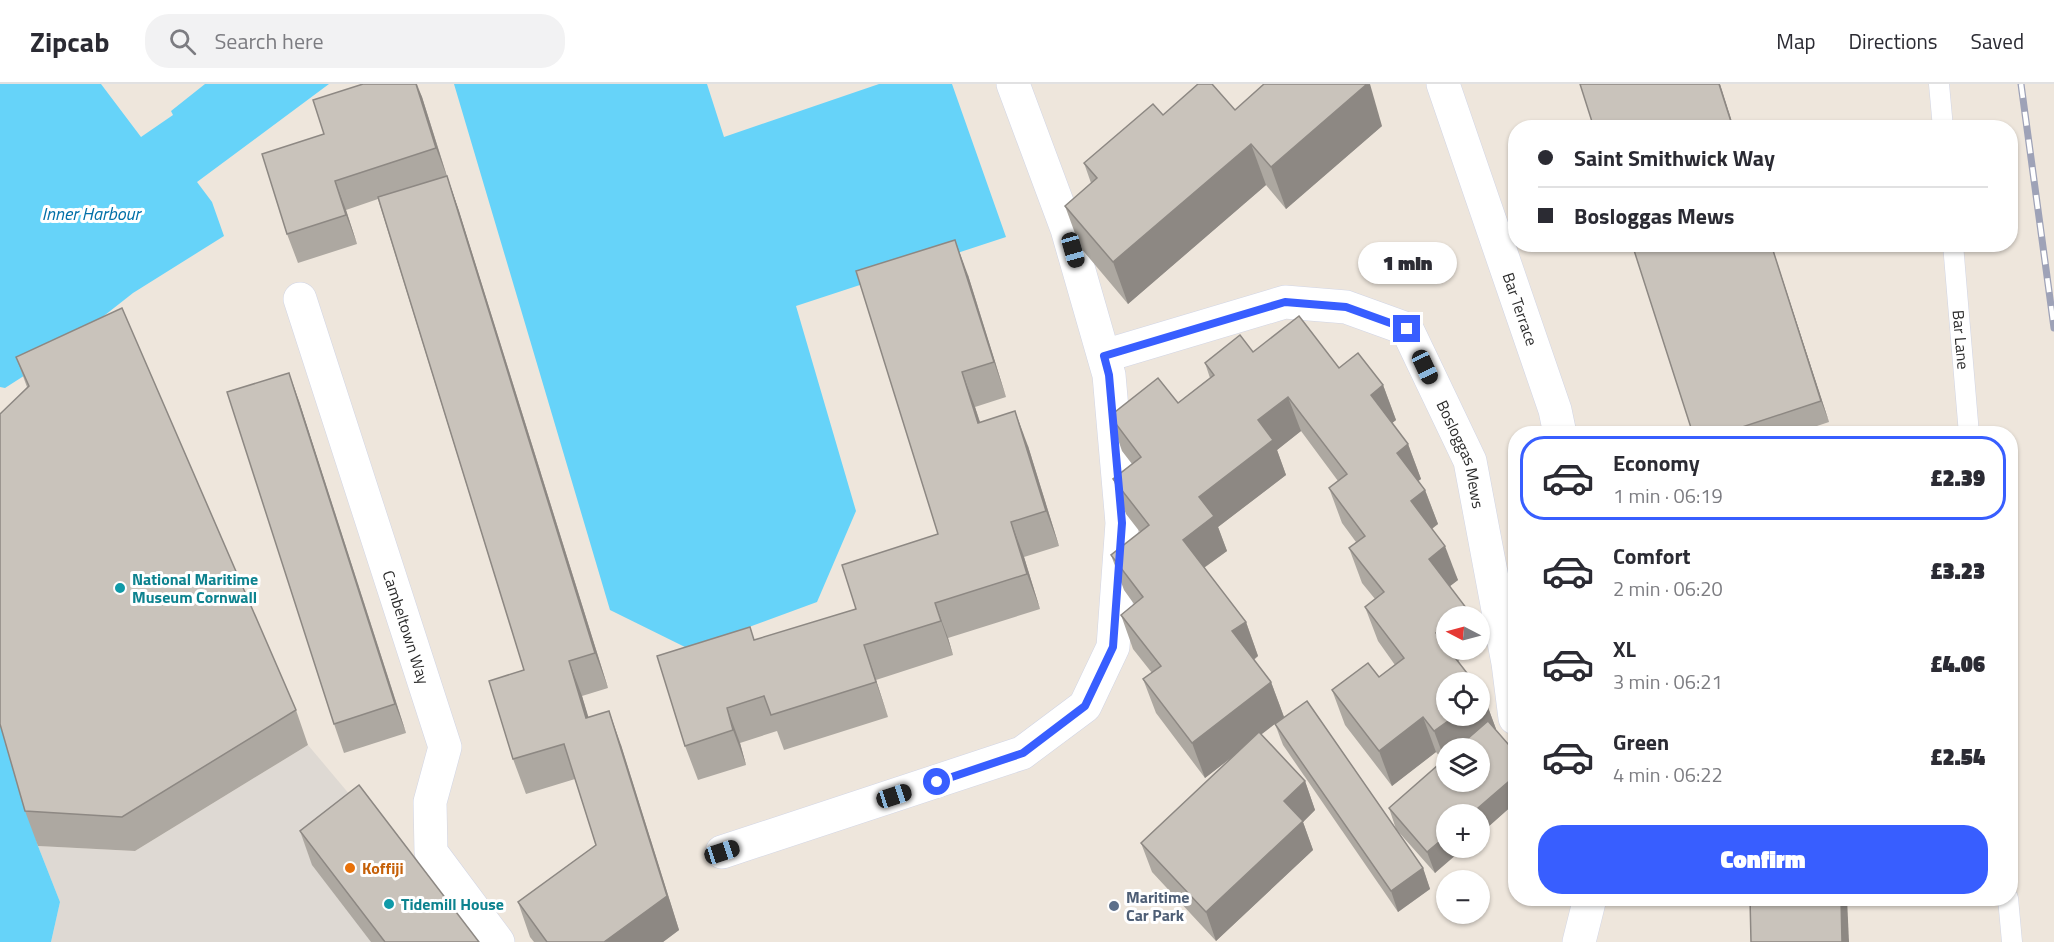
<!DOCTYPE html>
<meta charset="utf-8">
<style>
body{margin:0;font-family:"Titillium Web",sans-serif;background:#f2f2f3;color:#2b2b33;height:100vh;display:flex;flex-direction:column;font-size:22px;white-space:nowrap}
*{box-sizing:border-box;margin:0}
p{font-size:20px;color:#7c7c81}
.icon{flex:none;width:33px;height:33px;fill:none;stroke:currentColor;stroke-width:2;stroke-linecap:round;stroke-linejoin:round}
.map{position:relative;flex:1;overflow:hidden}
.details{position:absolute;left:1508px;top:342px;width:510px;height:480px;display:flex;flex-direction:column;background:#fff;border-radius:24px;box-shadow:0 2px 4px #0004}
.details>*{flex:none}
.guide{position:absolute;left:1508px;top:36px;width:510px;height:132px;border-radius:24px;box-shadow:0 2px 4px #0004;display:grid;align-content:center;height:132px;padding:0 30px;background:#fff}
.needle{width:39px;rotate:276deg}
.tools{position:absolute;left:1436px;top:522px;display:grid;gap:12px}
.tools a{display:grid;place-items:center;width:54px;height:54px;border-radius:50%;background:#fff;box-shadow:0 2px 4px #0004;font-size:30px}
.end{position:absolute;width:27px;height:27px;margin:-14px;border:8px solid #385eff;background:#fff;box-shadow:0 0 0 3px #fff}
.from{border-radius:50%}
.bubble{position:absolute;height:42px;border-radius:21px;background:#fff;box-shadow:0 2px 4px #0004;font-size:20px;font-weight:800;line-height:42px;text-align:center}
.car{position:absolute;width:18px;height:36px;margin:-18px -9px;border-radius:8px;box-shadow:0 0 4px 2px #0007;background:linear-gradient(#222 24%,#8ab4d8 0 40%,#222 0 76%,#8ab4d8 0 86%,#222 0)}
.guide b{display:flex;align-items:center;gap:21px;height:57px;font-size:22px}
.guide b+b{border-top:2px solid #e1e1e2}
.guide i{width:15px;height:15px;background:#2b2b33}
ul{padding:10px 0 0;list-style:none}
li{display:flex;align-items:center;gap:18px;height:84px;margin:0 12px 9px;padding:0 18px;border:3px solid transparent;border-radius:24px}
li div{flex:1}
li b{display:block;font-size:22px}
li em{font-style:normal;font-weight:800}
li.on{border-color:#385eff}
li>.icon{width:54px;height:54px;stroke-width:1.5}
.button{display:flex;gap:12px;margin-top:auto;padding:12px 30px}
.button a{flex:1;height:69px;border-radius:24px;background:#385eff;color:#fff;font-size:24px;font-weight:800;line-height:69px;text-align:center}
header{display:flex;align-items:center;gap:36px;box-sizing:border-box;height:84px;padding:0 30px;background:#fff;border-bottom:2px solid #e1e1e2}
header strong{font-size:28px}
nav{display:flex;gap:33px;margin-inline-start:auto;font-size:21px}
.search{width:420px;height:54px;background:#f2f2f3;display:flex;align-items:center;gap:15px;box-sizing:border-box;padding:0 21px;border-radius:24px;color:#7c7c81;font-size:22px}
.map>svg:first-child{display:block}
</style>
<header>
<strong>Zipcab</strong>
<div class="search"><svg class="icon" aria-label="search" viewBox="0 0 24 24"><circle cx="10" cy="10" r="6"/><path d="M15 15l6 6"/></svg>Search here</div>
<nav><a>Map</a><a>Directions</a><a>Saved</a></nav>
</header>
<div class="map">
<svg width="2054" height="858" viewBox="0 0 2054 858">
<rect width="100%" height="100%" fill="#eee6dc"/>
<path fill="#ded9d3" d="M 308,661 L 371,736 L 371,858 L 51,858 L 60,818 L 38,762 L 135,767 Z"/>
<g fill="#66d3f9">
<path d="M 0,0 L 101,0 L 141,53 L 173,31 L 171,27 L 205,0 L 329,0 L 197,98 L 212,118 L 224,152 L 133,209 L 44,279 L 5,304 L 0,303 Z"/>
<path d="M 454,0 L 707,0 L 724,53 L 879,0 L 952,0 L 1006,153 L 796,222 L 856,427 L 817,518 L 689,565 L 610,526 Z"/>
<path d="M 0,630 L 38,762 L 60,818 L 51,858 L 0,858 Z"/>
</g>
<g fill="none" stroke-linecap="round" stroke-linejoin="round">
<g stroke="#d1d5e5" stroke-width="21">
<g id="service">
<path d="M 1939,0 L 1943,44"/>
<path id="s1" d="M 1953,160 L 1969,350"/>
<path d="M 2008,814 L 2012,858"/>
</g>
</g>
<g stroke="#d1d5e5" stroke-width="34">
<g id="minor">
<path id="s2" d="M 300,215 L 445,663 L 430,718 L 431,768 L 498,858"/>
<path id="s3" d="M 1104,272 L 1285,218 L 1346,223 L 1407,245 L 1470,377 L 1508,579 L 1515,634"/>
<path d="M 722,768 L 1022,669 L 1085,622 L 1113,563 L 1122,439 L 1109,291 L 1067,145 L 1013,0"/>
</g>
</g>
<g stroke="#d1d5e5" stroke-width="34">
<g id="tertiary">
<path id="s4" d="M 1443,0 L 1555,326 L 1560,350"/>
<path d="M 1579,858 L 1590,814"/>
</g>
</g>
<use href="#service" stroke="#fff" stroke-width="20"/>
<use href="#minor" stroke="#fff" stroke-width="33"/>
<use href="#tertiary" stroke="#fff" stroke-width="33"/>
<g stroke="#9ea2b7" stroke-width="7">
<path id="rail" d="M 2021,0 L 2054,244"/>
</g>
<use href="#rail" stroke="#fff" stroke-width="4.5" stroke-dasharray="14" stroke-linecap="butt"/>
</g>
<g fill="#ada8a1">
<path d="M 363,0 L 417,0 L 422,13 L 447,92 L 459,127 L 608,604 L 582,612 L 588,633 L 621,661 L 679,846 L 663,858 L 534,858 L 530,853 L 518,818 L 596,761 L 575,695 L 526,710 L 513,675 L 524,586 L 378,115 L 346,126 L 357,160 L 298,179 L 287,150 Z"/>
<path d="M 1235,26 L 1382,42 L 1286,125 L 1266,101 L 1128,220 L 1080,163 L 1065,122 L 1091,99 L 1084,79 L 1163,31 Z"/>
<path d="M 1632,160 L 1771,160 L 1829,338 L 1793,350 L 1693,350 Z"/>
<path d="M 968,191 L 1006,313 L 975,323 L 980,338 L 1028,362 L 1059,462 L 1024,473 L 1040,525 L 948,554 L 953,571 L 876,596 L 888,633 L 784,666 L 777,647 L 740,659 L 746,681 L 698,696 L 685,662 L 755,556 L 856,525 L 938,450 Z"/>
<path d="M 1253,268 L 1339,284 L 1383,301 L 1396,336 L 1392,339 L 1408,360 L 1421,395 L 1418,397 L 1425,406 L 1438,440 L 1432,445 L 1458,496 L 1450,502 L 1457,577 L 1483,610 L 1496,645 L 1495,645 L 1515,668 L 1515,719 L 1479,751 L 1479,730 L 1435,789 L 1396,745 L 1389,724 L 1443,677 L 1436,668 L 1392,702 L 1345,641 L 1332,606 L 1379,593 L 1395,581 L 1378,557 L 1365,523 L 1375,515 L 1362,499 L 1349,464 L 1356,458 L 1342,439 L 1329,404 L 1338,397 L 1301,347 L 1277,366 L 1286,391 L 1218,443 L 1227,467 L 1204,484 L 1246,538 L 1258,572 L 1254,576 L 1271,598 L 1284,633 L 1261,650 L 1305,697 L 1315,726 L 1303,738 L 1313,766 L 1216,857 L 1152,788 L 1141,759 L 1239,667 L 1205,694 L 1156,629 L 1143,595 L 1152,589 L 1133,565 L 1121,531 L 1134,520 L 1124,506 L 1111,471 L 1140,448 L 1126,430 L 1113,395 L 1132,380 L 1122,367 L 1110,332 L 1178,319 L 1210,294 L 1205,279 Z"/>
<path d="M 16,273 L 296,626 L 308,661 L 135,767 L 38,762 L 25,727 L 27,303 Z"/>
<path d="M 299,317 L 406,649 L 344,669 L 334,640 Z"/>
<path d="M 1275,640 L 1423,784 L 1430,805 L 1398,828 L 1283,661 Z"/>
<path d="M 300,747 L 479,858 L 371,858 L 312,781 Z"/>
</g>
<g fill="#8d8883">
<path d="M 416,0 L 422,13 L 447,93 L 436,64 Z"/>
<path d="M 1367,0 L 1370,0 L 1382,42 L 1286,125 L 1271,83 Z"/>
<path d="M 1719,0 L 1720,0 L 1734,44 L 1733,44 Z"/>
<path d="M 1251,60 L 1266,101 L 1128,220 L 1113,178 Z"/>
<path d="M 447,92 L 459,127 L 608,604 L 595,569 Z"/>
<path d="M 335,97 L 346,126 L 357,160 L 346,131 Z"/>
<path d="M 955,156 L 968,191 L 1006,313 L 994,278 Z"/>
<path d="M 1771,160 L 1829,338 L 1821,317 Z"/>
<path d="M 962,288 L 975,323 L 991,373 L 978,339 Z"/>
<path d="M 289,289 L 299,317 L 406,649 L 395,620 Z"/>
<path d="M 1383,301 L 1396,336 L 1383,346 L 1371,311 Z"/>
<path d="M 1288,313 L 1301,347 L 1277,366 L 1286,391 L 1218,443 L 1227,467 L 1195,490 L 1183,456 L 1199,413 L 1258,336 Z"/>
<path d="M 1015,327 L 1028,362 L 1059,462 L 1046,427 Z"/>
<path d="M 1408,360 L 1421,395 L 1410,403 L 1397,369 Z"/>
<path d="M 1425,406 L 1438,440 L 1423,451 L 1411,417 Z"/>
<path d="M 1011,438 L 1024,473 L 1040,525 L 1027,490 Z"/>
<path d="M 1445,462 L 1458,496 L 1441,509 L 1429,475 Z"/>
<path d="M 935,519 L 948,554 L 953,571 L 941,537 Z"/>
<path d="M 1467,525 L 1470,532 L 1457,532 Z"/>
<path d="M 1246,538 L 1258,572 L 1245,582 L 1232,547 Z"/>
<path d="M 1446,541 L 1446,566 L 1472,566 L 1449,584 L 1436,549 Z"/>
<path d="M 864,561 L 876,596 L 888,633 L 876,598 Z"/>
<path d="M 569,577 L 582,612 L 599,668 L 586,634 Z"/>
<path d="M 1271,598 L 1284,633 L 1205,694 L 1192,659 Z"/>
<path d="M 1483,610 L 1496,645 L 1470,664 L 1446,664 L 1446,679 L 1434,647 L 1455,632 L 1479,632 L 1479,613 Z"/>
<path d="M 727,624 L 740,659 L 746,681 L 733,646 Z"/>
<path d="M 609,627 L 621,661 L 679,846 L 663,858 L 604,858 Z"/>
<path d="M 1423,633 L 1436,668 L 1392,702 L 1379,667 Z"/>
<path d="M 1515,692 L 1515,719 L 1479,751 L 1479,730 L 1471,730 Z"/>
<path d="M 1305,697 L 1315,726 L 1303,738 L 1313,766 L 1216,857 L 1206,828 L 1284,717 Z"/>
<path d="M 1446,752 L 1446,764 L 1464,764 L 1435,789 L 1427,768 Z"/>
<path d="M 1423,784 L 1430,805 L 1398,828 L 1391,807 Z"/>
<path d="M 1841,814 L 1847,814 L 1849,858 L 1842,858 Z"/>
</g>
<g fill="#c9c3bb" stroke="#8d8883" stroke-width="1.5">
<path d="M 363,0 L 416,0 L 436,64 L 335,97 L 346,131 L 287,150 L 262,70 L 324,50 L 313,16 Z"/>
<path d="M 1198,0 L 1212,0 L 1235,26 L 1264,0 L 1367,0 L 1271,83 L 1251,60 L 1113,178 L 1065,122 L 1097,94 L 1084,79 L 1153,20 L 1163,31 Z"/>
<path d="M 1580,0 L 1719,0 L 1733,44 L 1594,44 Z"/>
<path d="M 447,92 L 595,569 L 569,577 L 586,634 L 609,627 L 667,812 L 604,858 L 547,858 L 518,818 L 596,761 L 564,660 L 513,675 L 489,597 L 524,586 L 378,113 Z"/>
<path d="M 955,156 L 994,278 L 962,288 L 978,339 L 1015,327 L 1046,427 L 1011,438 L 1027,490 L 935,519 L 941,537 L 864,561 L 876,598 L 771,631 L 764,612 L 727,624 L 733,646 L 685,662 L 657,572 L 750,543 L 754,556 L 856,525 L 842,481 L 938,450 L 856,187 Z"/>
<path d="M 1632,160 L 1771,160 L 1821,317 L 1721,350 L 1693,350 Z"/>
<path d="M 122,224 L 296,626 L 122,733 L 25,727 L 0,640 L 0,330 L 29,302 L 16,273 Z"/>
<path d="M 1299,232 L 1339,284 L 1358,269 L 1383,301 L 1371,311 L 1408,360 L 1397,369 L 1425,406 L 1411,417 L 1445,462 L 1429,475 L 1467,525 L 1457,532 L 1446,532 L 1446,541 L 1436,549 L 1446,562 L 1446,566 L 1449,566 L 1474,598 L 1446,598 L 1446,632 L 1455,632 L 1434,647 L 1423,633 L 1379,667 L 1332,606 L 1368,579 L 1379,593 L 1404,574 L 1365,523 L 1384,508 L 1349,464 L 1365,452 L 1329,404 L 1347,390 L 1288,313 L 1258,336 L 1273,356 L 1199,413 L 1214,432 L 1183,456 L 1246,538 L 1232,547 L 1271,598 L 1192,659 L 1143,595 L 1161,582 L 1121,531 L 1143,513 L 1111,471 L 1149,441 L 1113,395 L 1141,373 L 1110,332 L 1158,294 L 1178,319 L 1214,291 L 1205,279 L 1240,251 L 1253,268 Z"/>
<path d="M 289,289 L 395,620 L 334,640 L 227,308 Z"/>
<path d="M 1479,605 L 1483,610 L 1479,613 Z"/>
<path d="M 1307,617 L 1423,784 L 1391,807 L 1275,640 Z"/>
<path d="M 1488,637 L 1515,668 L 1515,692 L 1471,730 L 1446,730 L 1446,752 L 1427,768 L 1389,724 L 1446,674 L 1446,698 L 1479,698 L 1479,664 L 1457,664 Z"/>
<path d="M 1259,648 L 1305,697 L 1284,717 L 1303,737 L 1206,828 L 1141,759 Z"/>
<path d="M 359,701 L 479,858 L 385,858 L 300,747 Z"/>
<path d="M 1750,814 L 1841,814 L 1842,858 L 1751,858 Z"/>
</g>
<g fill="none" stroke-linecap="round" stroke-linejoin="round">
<path stroke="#385eff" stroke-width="8" d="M 937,698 L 1023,669 L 1085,622 L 1113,563 L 1122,439 L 1109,291 L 1104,272 L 1285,218 L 1346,223 L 1407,245"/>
</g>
<g fill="#0f9aa8" stroke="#fff" stroke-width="2">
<circle cx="120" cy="504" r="6"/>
<circle cx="389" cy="820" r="6"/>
</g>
<circle fill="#e8710a" stroke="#fff" stroke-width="2" cx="350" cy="784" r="6"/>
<circle fill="#5c6f8a" stroke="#fff" stroke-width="2" cx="1114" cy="822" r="6"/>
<g text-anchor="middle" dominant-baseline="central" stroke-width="6" stroke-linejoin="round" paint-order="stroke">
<g font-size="16" fill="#2b2b2b" stroke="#fff">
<text stroke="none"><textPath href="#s4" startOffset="238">Bar Terrace</textPath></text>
<text stroke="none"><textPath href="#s1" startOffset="96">Bar Lane</textPath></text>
<text stroke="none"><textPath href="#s3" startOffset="452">Bosloggas Mews</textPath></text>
<text stroke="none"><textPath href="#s2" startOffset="345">Cambeltown Way</textPath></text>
</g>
<g font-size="16" font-weight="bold" fill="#0d838f" stroke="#fff" text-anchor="start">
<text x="132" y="495">National Maritime<tspan x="132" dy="18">Museum Cornwall</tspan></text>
<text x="401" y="820">Tidemill House</text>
</g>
<g font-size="16" font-weight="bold" fill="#c56008" stroke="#fff" text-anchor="start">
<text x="362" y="784">Koffiji</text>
</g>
<g font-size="16" font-weight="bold" fill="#4e5e75" stroke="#fff" text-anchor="start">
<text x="1126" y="813">Maritime<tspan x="1126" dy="18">Car Park</tspan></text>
</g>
<g font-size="18" font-style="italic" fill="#0270a8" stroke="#fff">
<text x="91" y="129">Inner Harbour</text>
</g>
</g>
</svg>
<div class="tools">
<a><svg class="needle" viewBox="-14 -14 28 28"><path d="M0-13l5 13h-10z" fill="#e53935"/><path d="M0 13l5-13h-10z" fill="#7c7c81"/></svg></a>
<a><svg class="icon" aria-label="locate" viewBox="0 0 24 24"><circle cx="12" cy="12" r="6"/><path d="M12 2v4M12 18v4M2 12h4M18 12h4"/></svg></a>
<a><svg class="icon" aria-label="layers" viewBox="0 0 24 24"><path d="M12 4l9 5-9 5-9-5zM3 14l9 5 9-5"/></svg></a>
<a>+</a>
<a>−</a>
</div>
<i class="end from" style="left:937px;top:698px"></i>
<i class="end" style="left:1407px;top:245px"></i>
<div class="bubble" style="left:1358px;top:158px;width:99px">1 min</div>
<i class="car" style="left:1073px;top:166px;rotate:164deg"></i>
<i class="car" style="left:1425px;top:283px;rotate:155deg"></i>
<i class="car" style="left:894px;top:712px;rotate:72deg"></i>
<i class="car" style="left:722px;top:768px;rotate:72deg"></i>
<div class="guide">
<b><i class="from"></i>Saint Smithwick Way</b>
<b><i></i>Bosloggas Mews</b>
</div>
<section class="details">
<ul>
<li class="on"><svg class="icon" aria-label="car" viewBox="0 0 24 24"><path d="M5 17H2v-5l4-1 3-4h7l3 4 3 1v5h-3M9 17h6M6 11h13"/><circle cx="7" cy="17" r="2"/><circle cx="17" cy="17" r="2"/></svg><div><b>Economy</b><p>1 min · 06:19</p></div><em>£2.39</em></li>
<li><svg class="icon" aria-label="car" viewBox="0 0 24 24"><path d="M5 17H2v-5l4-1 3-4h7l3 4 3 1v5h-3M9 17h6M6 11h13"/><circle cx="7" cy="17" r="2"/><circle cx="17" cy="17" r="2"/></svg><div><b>Comfort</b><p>2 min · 06:20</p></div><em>£3.23</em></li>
<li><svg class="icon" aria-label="car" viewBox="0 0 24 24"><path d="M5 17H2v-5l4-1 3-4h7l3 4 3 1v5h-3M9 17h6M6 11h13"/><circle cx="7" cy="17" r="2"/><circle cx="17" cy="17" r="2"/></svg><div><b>XL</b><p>3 min · 06:21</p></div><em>£4.06</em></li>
<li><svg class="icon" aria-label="car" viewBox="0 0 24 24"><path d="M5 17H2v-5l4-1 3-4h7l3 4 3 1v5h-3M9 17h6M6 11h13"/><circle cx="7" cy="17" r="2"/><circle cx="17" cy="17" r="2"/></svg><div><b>Green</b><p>4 min · 06:22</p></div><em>£2.54</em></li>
</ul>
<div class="button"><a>Confirm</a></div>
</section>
</div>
